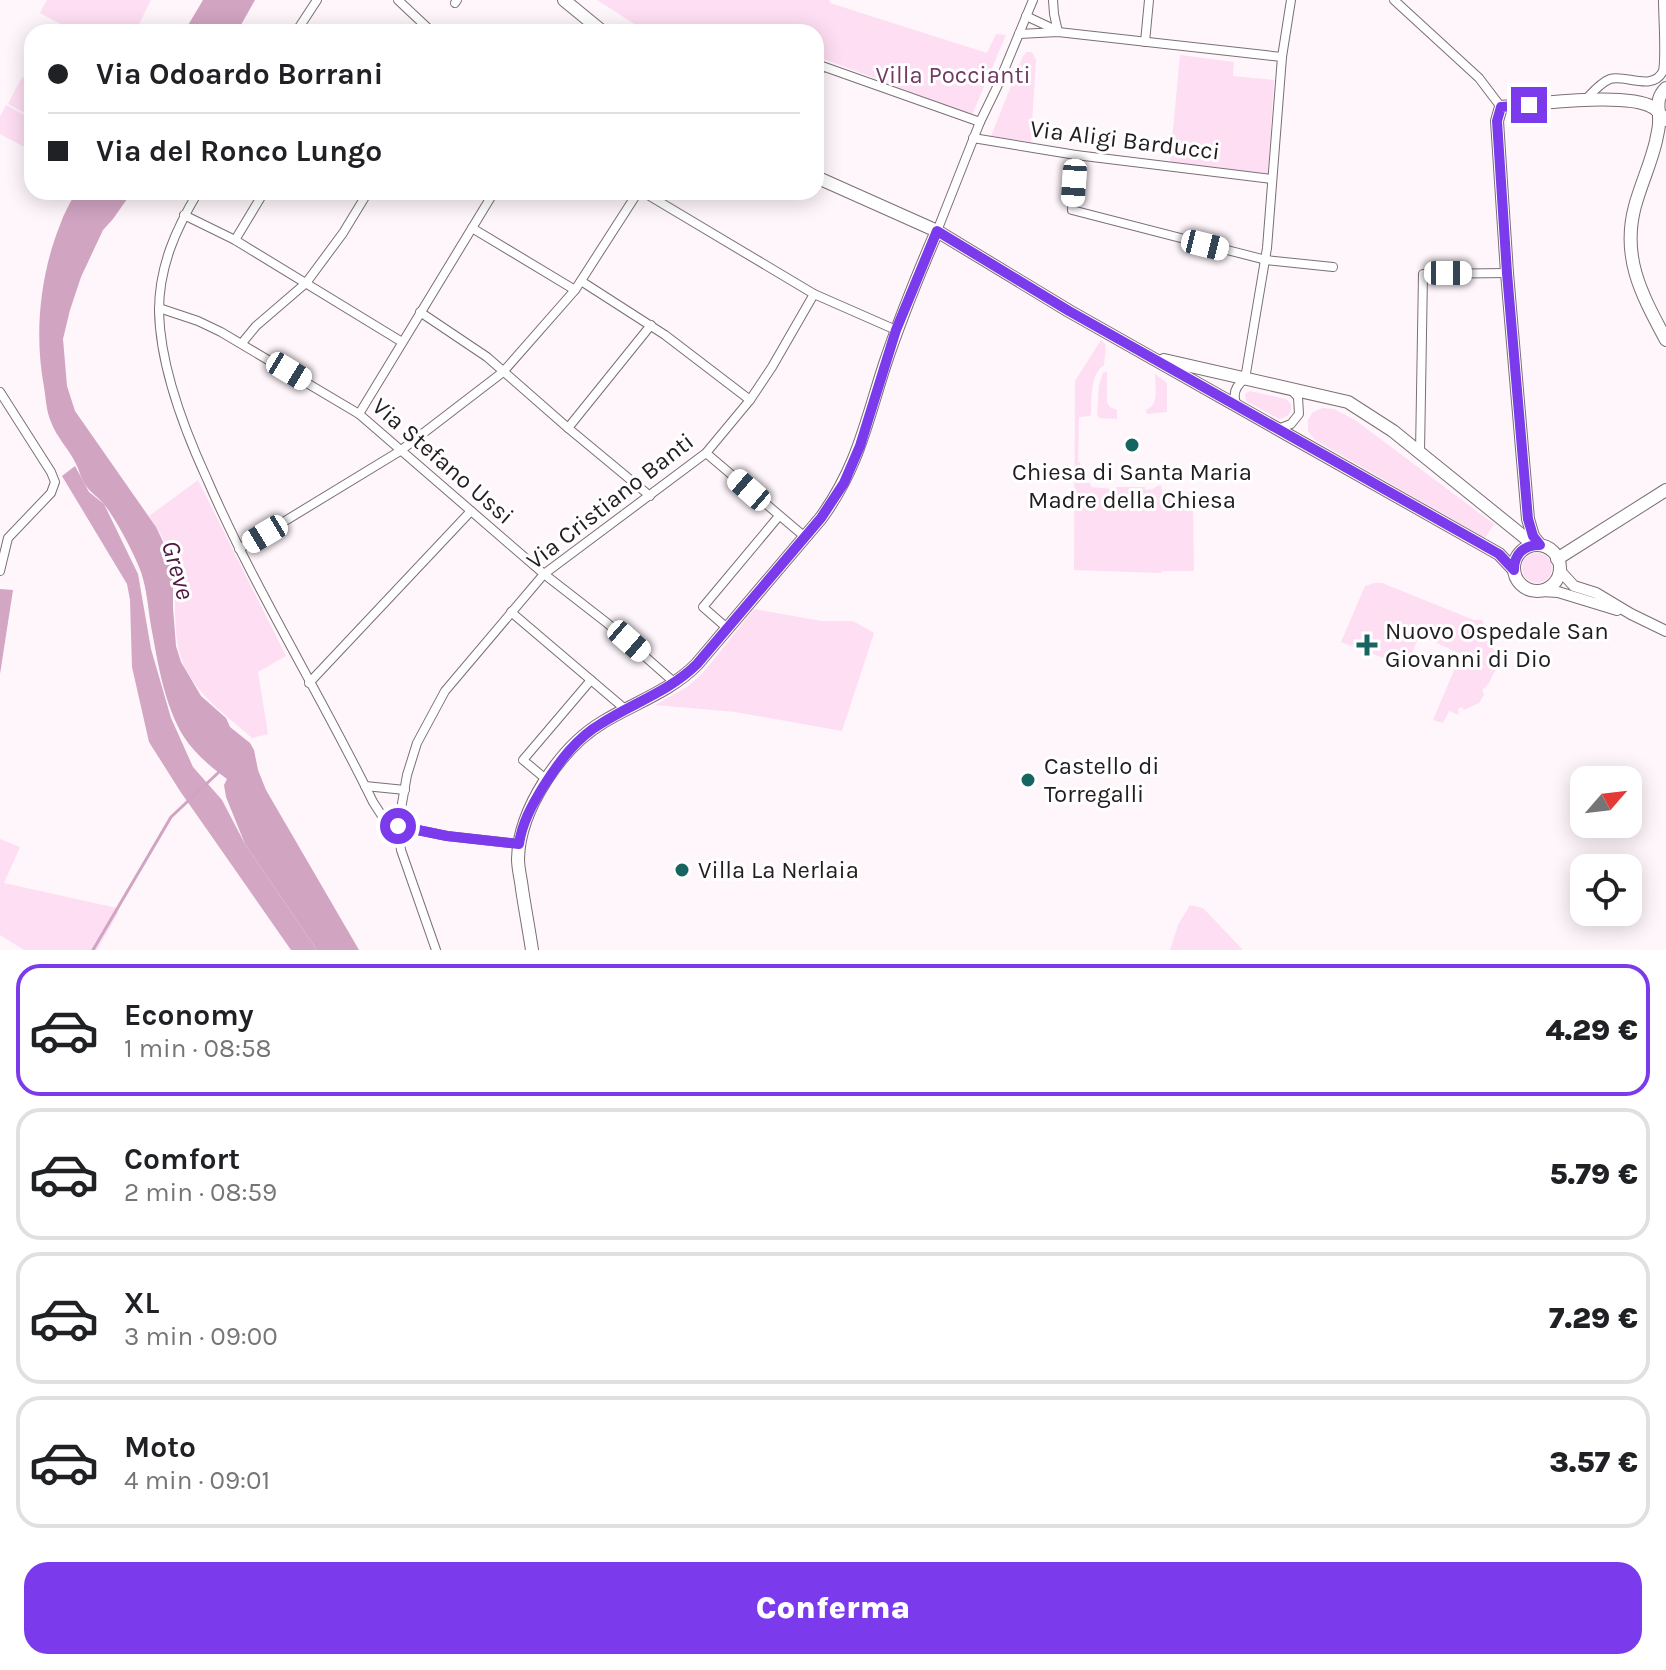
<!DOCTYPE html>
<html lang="it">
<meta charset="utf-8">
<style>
body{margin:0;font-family:Karla,sans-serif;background:#f6f6f6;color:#202124;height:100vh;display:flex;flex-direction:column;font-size:30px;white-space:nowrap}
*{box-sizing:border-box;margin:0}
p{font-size:26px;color:#757577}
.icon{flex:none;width:44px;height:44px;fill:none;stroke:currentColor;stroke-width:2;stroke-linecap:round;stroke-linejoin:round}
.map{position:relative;height:950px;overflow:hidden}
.details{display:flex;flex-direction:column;background:#fff;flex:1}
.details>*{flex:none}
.banner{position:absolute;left:24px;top:24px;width:800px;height:176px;border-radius:24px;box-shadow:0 4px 20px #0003;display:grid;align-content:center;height:176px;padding:0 24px;background:#fff}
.needle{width:52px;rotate:62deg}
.tools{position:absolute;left:1570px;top:766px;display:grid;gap:16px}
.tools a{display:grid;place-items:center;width:72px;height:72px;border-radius:16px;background:#fff;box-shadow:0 4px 20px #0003;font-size:40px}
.end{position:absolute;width:36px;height:36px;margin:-18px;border:10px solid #7c3aed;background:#fff;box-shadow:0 0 0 4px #fff}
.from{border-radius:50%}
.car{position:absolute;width:24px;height:48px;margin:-24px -12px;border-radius:10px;box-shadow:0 0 6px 2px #0007;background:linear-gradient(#fff 24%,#345 0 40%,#fff 0 76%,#345 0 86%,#fff 0)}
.banner b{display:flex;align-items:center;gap:28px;height:76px;font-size:30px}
.banner b+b{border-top:2px solid #e0e0e0}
.banner i{width:20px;height:20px;background:#202124}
ul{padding:14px 0 0;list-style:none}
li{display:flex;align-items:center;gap:24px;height:132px;margin:0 16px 12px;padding:0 8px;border:4px solid #e0e0e0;border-radius:24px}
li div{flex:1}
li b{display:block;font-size:30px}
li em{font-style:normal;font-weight:800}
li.on{border-color:#7c3aed}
li>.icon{width:72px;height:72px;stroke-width:1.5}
.action{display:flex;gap:16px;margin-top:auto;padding:16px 24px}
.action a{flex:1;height:92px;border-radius:24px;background:#7c3aed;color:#fff;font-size:32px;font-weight:800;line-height:92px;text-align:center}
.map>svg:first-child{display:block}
</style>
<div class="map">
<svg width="1666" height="950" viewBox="0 0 1666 950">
<rect width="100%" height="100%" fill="#fef6fb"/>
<g fill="#fedef3">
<path d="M 47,0 L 151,0 L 135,32 L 76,32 L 40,13 Z"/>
<path d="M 597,0 L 829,0 L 830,3 L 987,53 L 996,34 L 1006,35 L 972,115 L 816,56 L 816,32 L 647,32 Z"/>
<path d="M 1027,52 L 1032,52 L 1036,60 L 1031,142 L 991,136 L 1023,56 Z"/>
<path d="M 1180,55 L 1234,62 L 1233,76 L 1274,80 L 1268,174 L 1170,162 Z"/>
<path d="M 22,77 L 32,83 L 32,117 L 8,104 Z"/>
<path d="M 6,105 L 32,119 L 32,151 L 0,134 L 0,117 Z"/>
<path d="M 1101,340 L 1106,345 L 1104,365 C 1090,375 1092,397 1091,413 L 1090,416 L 1079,417 L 1078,462 L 1080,462 L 1081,483 L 1090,483 L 1091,487 L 1113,489 L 1116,489 L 1116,487 L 1145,487 L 1145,490 L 1153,489 L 1157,486 L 1161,485 L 1162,492 L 1193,493 L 1194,571 L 1162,571 L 1161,573 L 1074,570 L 1075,381 Z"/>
<path d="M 1107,371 L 1107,403 L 1110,407 L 1117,410 L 1117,419 L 1099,418 L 1097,414 L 1099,385 L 1103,373 Z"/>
<path d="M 1155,374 L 1167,383 L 1167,412 L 1147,414 L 1146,410 C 1160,404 1155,388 1155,374 Z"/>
<path d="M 1250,391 L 1286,399 L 1291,404 C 1292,413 1289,417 1279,419 L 1246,401 L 1245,394 Z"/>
<path d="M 1323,408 L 1334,409 L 1355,420 L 1494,524 L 1485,538 L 1315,440 L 1308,431 L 1308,420 L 1313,412 Z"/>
<path d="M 198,480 L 286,656 L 258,672 L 268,734 L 252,738 C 227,716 199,697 184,666 C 174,643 175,615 175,591 C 175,583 176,574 174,566 C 170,548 159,532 149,516 Z"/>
<circle cx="1537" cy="568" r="15"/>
<path d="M 1374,583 L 1382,583 L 1474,620 L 1482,620 L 1500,666 C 1490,674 1492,684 1482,690 L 1484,695 L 1479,703 L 1464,710 L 1462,707 L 1458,709 L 1459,715 L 1449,711 L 1443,723 L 1433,720 L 1461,654 L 1419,635 L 1409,662 L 1396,657 L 1394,662 L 1341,642 L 1365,586 Z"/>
<path d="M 754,609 L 822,621 L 853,621 L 874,633 L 842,731 L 735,712 L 655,705 L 687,687 L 703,673 Z"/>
<path d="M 0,839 L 20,847 L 4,883 L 117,908 L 118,913 L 97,950 L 24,950 L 0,935 Z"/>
<path d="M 1190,905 L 1203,908 L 1243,950 L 1170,950 L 1178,925 Z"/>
</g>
<g fill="#d3a6c4">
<path d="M 75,466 L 89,492 L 104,504 L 138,574 L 151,649 L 171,718 L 193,767 L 222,800 L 245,844 L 317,950 L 291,950 L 180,791 L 149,742 L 132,667 L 130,600 L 127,584 L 62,476 Z"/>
<path d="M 0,589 L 13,590 L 0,674 Z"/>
</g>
<g fill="#d1a4c2">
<path d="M 203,0 L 255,0 L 237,32 L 184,32 Z"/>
<path d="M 76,192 L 132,192 L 113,219 L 103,230 L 81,277 L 70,310 L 63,339 L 67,386 L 75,411 L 156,527 L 169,554 L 173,568 L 173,608 L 176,646 L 181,662 L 201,696 L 226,718 L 230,727 L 250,743 L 254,750 L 258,770 L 266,790 L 359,950 L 317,950 L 245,844 L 226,797 L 224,785 L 227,779 C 211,767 195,754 184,737 C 164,705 158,663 151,626 C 148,608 147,590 141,572 C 135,555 115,517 103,503 C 96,495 88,491 83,481 C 80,476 79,469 76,464 C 69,449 57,438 51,422 C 46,410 46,399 44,387 C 34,333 40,275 60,225 C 64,213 70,203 76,192 Z"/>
</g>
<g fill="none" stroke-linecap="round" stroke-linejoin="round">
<path stroke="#d1a4c2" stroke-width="3" d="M 93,950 L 171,817 L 219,772"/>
<g stroke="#7b6f76" stroke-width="10">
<g id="minor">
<path d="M 398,0 L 432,32"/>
<path d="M 1053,0 L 1054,14 L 1058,32"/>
<path d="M 1394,0 L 1479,78 L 1501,107"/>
<path d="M 455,3 L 457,0"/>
<path d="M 1026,16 L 1058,31"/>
<path d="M 296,32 L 317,0"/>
<path d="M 1019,34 L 1058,32 L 1282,57"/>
<path d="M 1145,42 L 1149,0"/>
<path d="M 816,79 L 822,66 L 980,122"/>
<path d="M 1585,100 C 1592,93 1600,83 1610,79 C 1625,74 1653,92 1663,71 C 1666,57 1663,16 1663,0"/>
<path d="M 973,138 L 1076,155 L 1272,179"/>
<path d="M 1076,155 L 1072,210 L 1266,260 L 1333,267"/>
<path d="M 198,192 C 176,229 159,266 159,311 C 160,367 184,429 207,479 C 255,590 320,693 373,802 L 384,819 L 398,826 L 447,836 L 519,844"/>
<path d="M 643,192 L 814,294 L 896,330"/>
<path d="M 184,215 L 235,240 L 402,342"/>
<path d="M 472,228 L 575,290"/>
<path d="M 937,231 L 980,122 L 997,87 L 1033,0"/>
<path d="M 235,240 L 264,192"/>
<path d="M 581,281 L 665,335 L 750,400"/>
<path d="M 159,308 L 198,321 L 221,332 L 359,414 L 544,574 L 607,623 L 675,683"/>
<path d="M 420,312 L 487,357 L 568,428 L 650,496"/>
<path d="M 242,343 L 256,326 L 306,283 L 343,233 L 368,192"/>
<path d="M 0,392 L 51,472 L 55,482 L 51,493 L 8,538 L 0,571"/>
<path d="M 1237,406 C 1232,395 1235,386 1245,379 L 1267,248 L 1282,57 L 1291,0"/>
<path d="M 359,414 L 494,192"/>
<path d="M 568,428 L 651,325"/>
<path d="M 1278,429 L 1291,424 L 1299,414 L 1298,397 L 1291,390"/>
<path d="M 1420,452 L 1423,274 L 1507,273"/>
<path d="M 706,453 L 805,537"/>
<path d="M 239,549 L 400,451 L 503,372 L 575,290 L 638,192"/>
<path d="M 511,612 L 625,709"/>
<path d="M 727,628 L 703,607 L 779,516"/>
<path d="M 309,683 L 471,511"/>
<path d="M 547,780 L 523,760 L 591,680"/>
<path d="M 365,786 L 405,790"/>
<path d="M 436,950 L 401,850 L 398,826 L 407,775 L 417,743 L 445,691 L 544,574 L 706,453 L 750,400 L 772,367 L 814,294"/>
</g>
</g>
<g stroke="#7b6f76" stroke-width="12">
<g id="tertiary">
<path d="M 1559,564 L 1562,573 L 1574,586 L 1596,593 L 1631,614 L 1666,631"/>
<path d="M 1541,591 L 1558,592 L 1617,610"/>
</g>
</g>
<g stroke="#7b6f76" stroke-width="14">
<g id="secondary">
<path d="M 564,0 L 603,32"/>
<path d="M 1666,88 C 1654,100 1660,108 1659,123 C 1659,129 1657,135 1656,141 C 1651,163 1641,184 1635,206 C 1621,258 1642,295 1666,340"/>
<path d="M 816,177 L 937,231 L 1069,311 L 1499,554 L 1514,570"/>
<path d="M 1164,360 L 1348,402 L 1393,431 L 1534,545"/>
<path d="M 1540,545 L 1533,536 L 1528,519 L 1507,273 L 1497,121 L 1501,107 C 1534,104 1626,92 1652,107 C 1658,110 1661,116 1666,120"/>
<circle cx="1537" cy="568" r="23"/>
<path d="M 1557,559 L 1666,490"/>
<path d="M 532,950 C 529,930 525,909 522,889 C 521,879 518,869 518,859 C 519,809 561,747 603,722 C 634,703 671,691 697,664 L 821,518 C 858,467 866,422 885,364 C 900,319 918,275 937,231"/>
</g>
</g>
<use href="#minor" stroke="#fff" stroke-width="8"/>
<use href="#tertiary" stroke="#fff" stroke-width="10"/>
<use href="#secondary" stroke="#fff" stroke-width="12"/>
</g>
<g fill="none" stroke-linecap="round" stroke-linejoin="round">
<path stroke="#7c3aed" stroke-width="10" d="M 398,826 L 447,836 L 519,844 C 522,823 532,805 543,787 C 559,762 576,738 602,723 C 633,703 670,691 697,664 L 821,518 L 844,483 L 860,446 L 896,330 L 937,231 L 1069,311 L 1499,554 L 1514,570 C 1514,554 1524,545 1540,545 L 1533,536 L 1528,519 L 1507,273 L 1497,121 L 1501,107 L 1529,105"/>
</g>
<g fill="#176560" stroke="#fff" stroke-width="3">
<circle cx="1132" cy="445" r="8"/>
<path d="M1363 633h8v8h8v8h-8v8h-8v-8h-8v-8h8z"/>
<circle cx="1028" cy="780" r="8"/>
<circle cx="682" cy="870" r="8"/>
</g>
<g text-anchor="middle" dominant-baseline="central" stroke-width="6" stroke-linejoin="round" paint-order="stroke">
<g font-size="24" fill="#733a63" stroke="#fff">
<text x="953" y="75">Villa Poccianti</text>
</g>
<g font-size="24" fill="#221d20" stroke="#fff">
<text transform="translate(1125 140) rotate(7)">Via Aligi Barducci</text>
<text transform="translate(443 461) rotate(41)">Via Stefano Ussi</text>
<text transform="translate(610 501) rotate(-38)">Via Cristiano Banti</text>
</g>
<g font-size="24" fill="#221d20" stroke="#fff" text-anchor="start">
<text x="1132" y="472" text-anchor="middle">Chiesa di Santa Maria<tspan x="1132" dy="28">Madre della Chiesa</tspan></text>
<text x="1385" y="631">Nuovo Ospedale San<tspan x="1385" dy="28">Giovanni di Dio</tspan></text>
<text x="1044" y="766">Castello di<tspan x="1044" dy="28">Torregalli</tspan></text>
<text x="698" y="870">Villa La Nerlaia</text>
</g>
<g font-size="26" font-style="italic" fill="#4e1840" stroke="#fff">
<text transform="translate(178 570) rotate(74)">Greve</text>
</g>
</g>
</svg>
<div class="tools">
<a><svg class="needle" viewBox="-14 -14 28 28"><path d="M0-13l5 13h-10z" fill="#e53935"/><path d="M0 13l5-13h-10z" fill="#757577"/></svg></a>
<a><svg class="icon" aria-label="locate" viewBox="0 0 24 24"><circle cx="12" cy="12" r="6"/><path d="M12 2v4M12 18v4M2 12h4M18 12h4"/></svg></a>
</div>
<i class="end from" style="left:398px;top:826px"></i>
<i class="end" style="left:1529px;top:105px"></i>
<i class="car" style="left:1074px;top:183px;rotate:184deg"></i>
<i class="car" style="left:1205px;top:245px;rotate:104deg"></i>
<i class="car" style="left:1448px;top:273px;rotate:90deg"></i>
<i class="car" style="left:289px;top:371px;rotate:121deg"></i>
<i class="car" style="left:749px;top:490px;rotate:311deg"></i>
<i class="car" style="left:265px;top:534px;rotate:239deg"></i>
<i class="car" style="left:629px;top:641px;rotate:131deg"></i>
<div class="banner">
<b><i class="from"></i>Via Odoardo Borrani</b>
<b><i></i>Via del Ronco Lungo</b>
</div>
</div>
<section class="details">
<ul>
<li class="on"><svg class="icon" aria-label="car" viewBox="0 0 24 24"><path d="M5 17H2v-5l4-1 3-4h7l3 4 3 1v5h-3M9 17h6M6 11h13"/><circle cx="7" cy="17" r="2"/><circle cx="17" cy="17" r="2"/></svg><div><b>Economy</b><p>1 min · 08:58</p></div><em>4.29 €</em></li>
<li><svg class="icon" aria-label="car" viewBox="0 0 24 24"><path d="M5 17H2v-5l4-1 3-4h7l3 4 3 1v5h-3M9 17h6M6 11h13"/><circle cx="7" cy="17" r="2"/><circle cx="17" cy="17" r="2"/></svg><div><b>Comfort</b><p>2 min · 08:59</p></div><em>5.79 €</em></li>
<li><svg class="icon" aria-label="car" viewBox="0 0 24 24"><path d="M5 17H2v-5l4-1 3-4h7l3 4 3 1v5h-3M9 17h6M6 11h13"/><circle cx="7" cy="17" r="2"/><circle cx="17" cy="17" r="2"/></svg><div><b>XL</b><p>3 min · 09:00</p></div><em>7.29 €</em></li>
<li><svg class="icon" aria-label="car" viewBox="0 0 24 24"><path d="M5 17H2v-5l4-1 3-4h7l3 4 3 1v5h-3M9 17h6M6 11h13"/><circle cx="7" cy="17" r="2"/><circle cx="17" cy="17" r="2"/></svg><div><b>Moto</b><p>4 min · 09:01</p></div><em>3.57 €</em></li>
</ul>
<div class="action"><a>Conferma</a></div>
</section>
